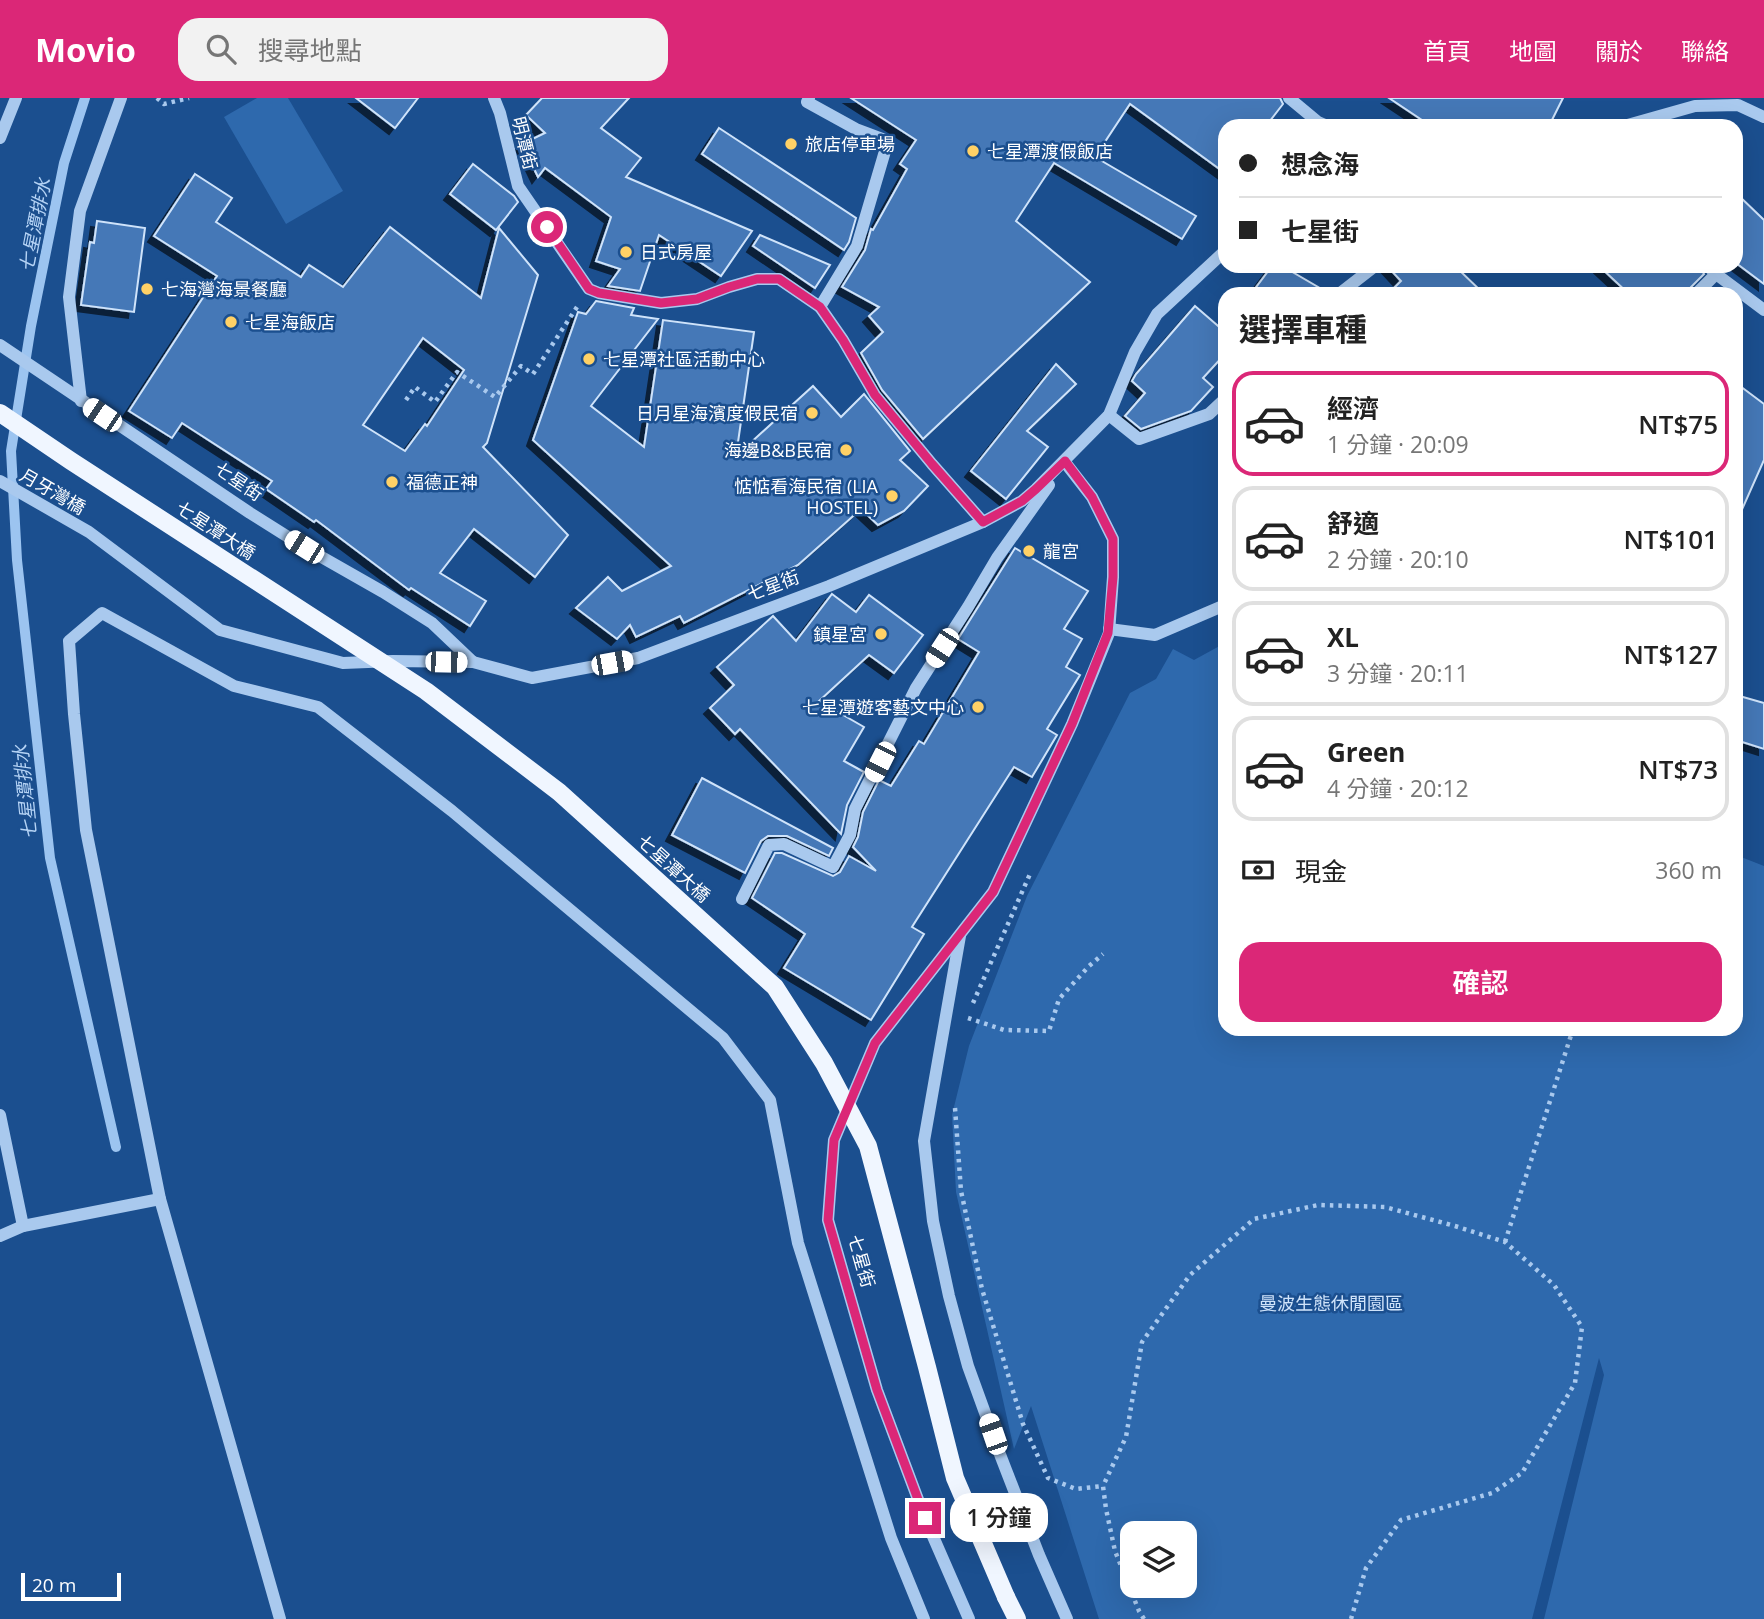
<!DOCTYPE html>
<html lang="zh-TW">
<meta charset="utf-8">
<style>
body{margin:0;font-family:"Open Sans","Noto Sans TC",sans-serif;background:#f2f2f2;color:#222;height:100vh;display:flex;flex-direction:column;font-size:26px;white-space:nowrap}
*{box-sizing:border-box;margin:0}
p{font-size:23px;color:#767676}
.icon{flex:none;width:38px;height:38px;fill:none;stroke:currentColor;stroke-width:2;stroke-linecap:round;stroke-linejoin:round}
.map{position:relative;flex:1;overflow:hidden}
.side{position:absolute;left:1218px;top:189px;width:525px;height:749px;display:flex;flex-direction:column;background:#fff;border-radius:21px;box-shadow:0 7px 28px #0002}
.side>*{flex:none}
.banner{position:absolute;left:1218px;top:21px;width:525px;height:154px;border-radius:21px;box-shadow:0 7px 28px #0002;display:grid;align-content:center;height:154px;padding:0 21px;background:#fff}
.buttons{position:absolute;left:1120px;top:1423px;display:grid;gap:14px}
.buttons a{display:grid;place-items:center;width:77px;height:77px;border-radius:14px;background:#fff;box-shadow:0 7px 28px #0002;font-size:35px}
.scale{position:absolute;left:21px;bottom:18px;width:100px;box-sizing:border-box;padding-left:7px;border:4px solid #fff;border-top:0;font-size:19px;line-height:24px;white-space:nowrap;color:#fff;-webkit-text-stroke:5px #1b4f8f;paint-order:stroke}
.end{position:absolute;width:32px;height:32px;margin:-16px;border:9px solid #db2777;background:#fff;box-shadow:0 0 0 4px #fff}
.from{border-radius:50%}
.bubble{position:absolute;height:49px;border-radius:21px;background:#fff;box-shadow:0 7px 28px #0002;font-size:23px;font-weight:600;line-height:49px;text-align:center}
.car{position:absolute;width:21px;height:42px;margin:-21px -10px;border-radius:9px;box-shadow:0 0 5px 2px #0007;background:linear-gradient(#fff 24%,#345 0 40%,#fff 0 76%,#345 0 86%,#fff 0)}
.banner b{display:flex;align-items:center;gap:24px;height:66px;font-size:26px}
.banner b+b{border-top:2px solid #e0e0e0}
.banner i{width:18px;height:18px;background:#222}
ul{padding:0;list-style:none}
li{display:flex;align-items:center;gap:21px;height:105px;margin:0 14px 10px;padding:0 7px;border:4px solid #e0e0e0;border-radius:21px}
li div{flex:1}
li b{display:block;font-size:26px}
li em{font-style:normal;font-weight:600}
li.selected{border-color:#db2777}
li>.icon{width:63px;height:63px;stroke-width:1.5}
h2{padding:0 21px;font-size:32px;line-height:84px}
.pay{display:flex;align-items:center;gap:18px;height:77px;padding:0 21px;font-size:26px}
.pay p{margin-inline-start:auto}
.action{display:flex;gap:14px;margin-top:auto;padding:14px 21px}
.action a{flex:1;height:80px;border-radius:21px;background:#db2777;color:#fff;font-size:28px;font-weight:600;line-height:80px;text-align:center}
header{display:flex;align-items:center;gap:42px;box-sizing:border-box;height:98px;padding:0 35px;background:#db2777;color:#fff}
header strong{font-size:33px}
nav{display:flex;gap:38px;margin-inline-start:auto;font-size:24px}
.search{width:490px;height:63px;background:#f2f2f2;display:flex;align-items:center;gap:18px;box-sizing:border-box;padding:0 24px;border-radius:21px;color:#767676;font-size:26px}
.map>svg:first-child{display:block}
</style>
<header>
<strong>Movio</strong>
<div class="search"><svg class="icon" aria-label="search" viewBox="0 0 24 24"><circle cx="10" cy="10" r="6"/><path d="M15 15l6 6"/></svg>搜尋地點</div>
<nav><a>首頁</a><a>地圖</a><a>關於</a><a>聯絡</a></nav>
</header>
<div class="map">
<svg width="1764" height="1521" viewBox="0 0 1764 1521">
<defs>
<filter id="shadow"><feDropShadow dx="-6" dy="6" stdDeviation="0" flood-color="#0009"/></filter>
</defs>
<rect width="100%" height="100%" fill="#1b4f8f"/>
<g fill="#2e69ad" fill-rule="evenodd">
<path d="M 257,0 L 288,0 L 343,93 L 286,126 L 224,19 Z"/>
<path d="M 1225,545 L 1225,931 L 1736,931 L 1736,757 L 1764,768 L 1764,1521 L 1544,1521 L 1604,1277 L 1599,1260 L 1532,1521 L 1099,1521 L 1031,1308 L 1014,1351 L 956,1094 L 952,1017 L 969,948 L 1027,798 L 1130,595 L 1156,581 L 1173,551 L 1194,562 ZM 1185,1435 L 1185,1488 L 1132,1488 L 1132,1435 Z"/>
</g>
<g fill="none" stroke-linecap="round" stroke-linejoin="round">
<path stroke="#9cc4f0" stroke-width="10" d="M 85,0 L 64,65 L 31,228 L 11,353 L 17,462 L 50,760 L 116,1049"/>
</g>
<g fill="#4478b7" stroke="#cfe3fa" stroke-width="2" fill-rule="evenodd" filter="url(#shadow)">
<path d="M 356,0 L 418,0 L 395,30 Z"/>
<path d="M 542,0 L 629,0 L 601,30 L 641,60 L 626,79 L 752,133 L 721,178 L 659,137 L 640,193 L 608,188 L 620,171 L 596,163 L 611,119 L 545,70 L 538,79 L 522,46 L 545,35 L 526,17 Z"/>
<path d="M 851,0 L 1280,0 L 1283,6 L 1266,28 L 1225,28 L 1225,75 L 1130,6 L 1095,59 L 1196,118 L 1182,141 L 1054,65 L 1016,123 L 1090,184 L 923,341 L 882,292 L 861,255 L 883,234 L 869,218 L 879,209 L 842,189 L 865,152 L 871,131 L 873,132 L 907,71 L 900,66 L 916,42 Z"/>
<path d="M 1389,0 L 1563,0 L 1549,28 L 1431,28 Z"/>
<path d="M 719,30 L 856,120 L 849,144 L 844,152 L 702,56 Z"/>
<path d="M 473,66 L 514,98 L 518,104 L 496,132 L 450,96 Z"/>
<path d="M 195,76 L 232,100 L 216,124 L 301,179 L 309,167 L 343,189 L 390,129 L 481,200 L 499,130 L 538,177 L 487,345 L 483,349 L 568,437 L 535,479 L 474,431 L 440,475 L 486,503 L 470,528 L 411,490 L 409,492 L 316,422 L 314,424 L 266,391 L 272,383 L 182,325 L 172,340 L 129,313 L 217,178 L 154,138 ZM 423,240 L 464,272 L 427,328 L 425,326 L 405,353 L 363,327 Z"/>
<path d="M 1736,95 L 1764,122 L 1764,186 L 1736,165 Z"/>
<path d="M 97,123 L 145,130 L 134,214 L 81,207 L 90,144 L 94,145 Z"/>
<path d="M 760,137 L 830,167 L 815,190 L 753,148 Z"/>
<path d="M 1272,168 L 1282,168 L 1330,196 L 1251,196 Z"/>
<path d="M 1387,168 L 1455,168 L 1484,196 L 1388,196 L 1401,183 Z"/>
<path d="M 1599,168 L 1699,168 L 1704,176 L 1690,190 L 1687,196 L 1629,196 Z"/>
<path d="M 596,203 L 634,210 L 631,217 L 658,221 L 591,308 L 644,349 L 663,222 L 754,234 L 736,358 L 813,288 L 841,319 L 864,296 L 910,353 L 900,362 L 928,388 L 904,413 L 878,427 L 861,411 L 798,467 L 684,525 L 680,518 L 636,539 L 630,527 L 617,541 L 576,510 L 608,479 L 622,493 L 671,468 L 533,342 L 578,214 L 586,216 Z"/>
<path d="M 1195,208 L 1225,234 L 1225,256 L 1203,280 L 1213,289 L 1191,313 L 1141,331 L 1125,318 L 1145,295 L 1132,283 L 1136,276 Z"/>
<path d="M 1056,266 L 1076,286 L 1027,333 L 1048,349 L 1006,401 L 971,373 Z"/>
<path d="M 1736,285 L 1764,306 L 1764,362 L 1736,425 Z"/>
<path d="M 1015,450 L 1088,493 L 1064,531 L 1082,541 L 1066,569 L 1080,577 L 1047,631 L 1057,637 L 1032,679 L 1014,669 L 912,829 L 924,836 L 871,922 L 784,870 L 805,836 L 752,800 L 775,755 L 782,755 L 833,778 L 840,774 L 849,758 L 876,773 L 853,749 L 858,739 L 863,714 L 879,682 L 891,688 L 919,643 L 924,646 L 979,554 L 958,541 Z"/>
<path d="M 832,496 L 856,514 L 869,497 L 923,537 L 894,575 L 869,557 L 819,603 L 864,629 L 844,663 L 864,674 L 847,707 L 841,736 L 740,631 L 735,636 L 710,610 L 734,587 L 717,569 L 773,518 L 796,543 Z"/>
<path d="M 1736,597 L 1764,605 L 1764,651 L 1736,642 Z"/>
<path d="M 702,680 L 833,750 L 829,758 L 787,738 L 768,738 L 761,743 L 745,775 L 672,737 Z"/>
</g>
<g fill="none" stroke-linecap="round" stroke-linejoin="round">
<g stroke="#a9c9ee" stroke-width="4.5" stroke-dasharray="3.5 5" stroke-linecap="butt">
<path d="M 157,0 L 164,6 L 189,0"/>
<path d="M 406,302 L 415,289 L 435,304 L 457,274 L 495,299 L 521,268 L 533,276 L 577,209"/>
<path d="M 973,905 L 1030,776"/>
<path d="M 968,920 L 1004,932 L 1049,933 L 1059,901 L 1089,868 L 1103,856"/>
<path d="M 955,1010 L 961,1093 L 982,1191 L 1023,1326 L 1048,1380 L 1076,1391 L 1103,1388"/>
<path d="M 1505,1144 L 1573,931"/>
<path d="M 1144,1521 L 1139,1513 L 1115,1453 L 1106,1411 L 1103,1388 L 1126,1339 L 1142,1244 L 1190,1177 L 1254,1121 L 1318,1107 L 1385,1109 L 1455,1128 L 1505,1144 L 1554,1187 L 1582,1229 L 1575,1285 L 1522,1375 L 1492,1395 L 1401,1422 L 1366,1470 L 1351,1521"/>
</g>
<g stroke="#a9c9ee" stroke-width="12">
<path d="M 494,0 L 500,15 L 518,88 L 589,191 L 599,195 L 661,205 L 697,201 L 729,189 L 757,181 L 779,181 L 820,209 L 843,242 L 875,297 L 932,366 L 983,424"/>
<path d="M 809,0 L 807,4 L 856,31 L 888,43 L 857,148 L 820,209"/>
<path d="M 1289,0 L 1318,24 L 1327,28"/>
<path d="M 1624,28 L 1695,8 L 1738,7 L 1764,19"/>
<path d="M 0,40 L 16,0"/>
<path d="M 1708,168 L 1716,176 L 1764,212"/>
<path d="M 1339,196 L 1375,168"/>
<path d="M 1696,196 L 1716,176"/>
<path d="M 0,247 L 250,415 L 304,449 L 383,494 L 432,525 L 473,564"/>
<path d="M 81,303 L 69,199 L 80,113 L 121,0"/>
<path d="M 1109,317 L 1139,341 L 1209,316 L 1225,301"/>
<path d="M 0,383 L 89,434 L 220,532 L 343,565 L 393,563 L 473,564 L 532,580 L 638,560 L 829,488 L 983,424 L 1022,403 L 1036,391 L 1109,317 L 1135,254 L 1157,216 L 1225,153"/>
<path d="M 1109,531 L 1155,537 L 1225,507"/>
<path d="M 742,801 L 769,747 L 784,746 L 833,769 L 850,737 L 855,711 L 916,590 L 968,509 L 997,460 L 1049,387"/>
<path d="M 960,838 L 924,1043 L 933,1123 L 949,1198 L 968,1268 L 1001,1359 L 1039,1457 L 1067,1521"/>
<path d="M 0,1017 L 23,1128"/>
<path d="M 160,1101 L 280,1521"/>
<path d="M 0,1138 L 23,1128 L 160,1101 L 86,732 L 74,616 L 69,543 L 102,515 L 234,588 L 318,609 L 452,713 L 723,940 L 770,1002 L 798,1145 L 891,1440 L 924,1521"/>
<path d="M 969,1521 L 925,1420 L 877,1292 L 828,1122 L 834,1042 L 875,945 L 993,794 L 1072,626 L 1109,535 L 1113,479 L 1113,441 L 1092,399 L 1064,363"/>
</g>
<path stroke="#f0f6ff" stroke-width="18" d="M 1006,1499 L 1017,1521"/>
<path stroke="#f0f6ff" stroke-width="18" d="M 0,315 L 71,363 L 426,593 L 559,694 L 775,889 L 824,965 L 868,1048 L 927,1269 L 955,1380 L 1006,1499"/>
</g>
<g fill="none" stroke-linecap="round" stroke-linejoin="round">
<path stroke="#db2777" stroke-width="9" d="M 547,129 L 589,191 L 599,195 L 661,205 L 697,201 L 729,189 L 757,181 L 779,181 L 820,209 L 843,242 L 875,297 L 932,366 L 983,424 L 1022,403 L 1036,391 L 1065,363 L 1092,399 L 1113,441 L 1113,479 L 1108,535 L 1072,626 L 993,794 L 875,945 L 834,1042 L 828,1122 L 877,1292 L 925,1420"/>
</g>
<g fill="#ffd166" stroke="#1b4f8f" stroke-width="2.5">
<circle cx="791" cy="46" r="7"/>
<circle cx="973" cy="53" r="7"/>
<circle cx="626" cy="154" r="7"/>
<circle cx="147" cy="191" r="7"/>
<circle cx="231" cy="224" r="7"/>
<circle cx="589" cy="261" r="7"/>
<circle cx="812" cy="315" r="7"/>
<circle cx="846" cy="352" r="7"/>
<circle cx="392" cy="384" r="7"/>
<circle cx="892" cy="398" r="7"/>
<circle cx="1029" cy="453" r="7"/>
<circle cx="881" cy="536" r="7"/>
<circle cx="978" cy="609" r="7"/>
</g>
<g text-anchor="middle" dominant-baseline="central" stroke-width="5" stroke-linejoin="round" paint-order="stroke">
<g font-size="18" fill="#fff" stroke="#1b4f8f">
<text transform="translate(525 45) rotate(76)">明潭街</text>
<text transform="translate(239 383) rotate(34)">七星街</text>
<text transform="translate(53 393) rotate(30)">月牙灣橋</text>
<text transform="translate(216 432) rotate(33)">七星潭大橋</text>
<text transform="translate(773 487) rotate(-21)">七星街</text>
<text transform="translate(674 770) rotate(42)">七星潭大橋</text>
<text transform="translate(862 1163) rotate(74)">七星街</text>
</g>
<g font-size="18" fill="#fff" stroke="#1b4f8f" text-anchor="start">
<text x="805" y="46">旅店停車場</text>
<text x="987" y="53">七星潭渡假飯店</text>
<text x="640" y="154">日式房屋</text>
<text x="161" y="191">七海灣海景餐廳</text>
<text x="245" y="224">七星海飯店</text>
<text x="603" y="261">七星潭社區活動中心</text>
<text x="798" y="315" text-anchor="end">日月星海濱度假民宿</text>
<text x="832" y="352" text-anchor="end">海邊B&amp;B民宿</text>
<text x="406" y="384">福德正神</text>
<text x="878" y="388" text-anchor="end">惦惦看海民宿 (LIA<tspan x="878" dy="21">HOSTEL)</tspan></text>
<text x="1043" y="453">龍宮</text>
<text x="867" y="536" text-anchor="end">鎮星宮</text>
<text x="964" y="609" text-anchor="end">七星潭遊客藝文中心</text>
</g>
<g font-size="18" fill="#cfe3fa" stroke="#1b4f8f">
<text x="1331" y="1205">曼波生態休閒園區</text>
</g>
<g font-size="19" font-style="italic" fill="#b5d3f5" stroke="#1b4f8f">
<text transform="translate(35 127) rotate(-79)">七星潭排水</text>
<text transform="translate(25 694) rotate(-96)">七星潭排水</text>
</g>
</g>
</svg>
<div class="buttons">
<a><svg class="icon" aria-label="layers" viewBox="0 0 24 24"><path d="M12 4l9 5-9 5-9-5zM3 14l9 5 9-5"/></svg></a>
</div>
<div class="scale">20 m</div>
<i class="end from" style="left:547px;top:129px"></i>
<i class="end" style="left:925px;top:1420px"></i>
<div class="bubble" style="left:950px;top:1395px;width:98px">1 分鐘</div>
<i class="car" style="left:102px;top:317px;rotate:304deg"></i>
<i class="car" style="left:304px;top:449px;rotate:302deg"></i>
<i class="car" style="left:942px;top:550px;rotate:213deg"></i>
<i class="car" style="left:446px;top:564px;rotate:91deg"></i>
<i class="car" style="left:612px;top:565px;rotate:80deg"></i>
<i class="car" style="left:880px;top:664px;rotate:207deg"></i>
<i class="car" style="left:993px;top:1336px;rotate:341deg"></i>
<div class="banner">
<b><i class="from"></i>想念海</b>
<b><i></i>七星街</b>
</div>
<section class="side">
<h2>選擇車種</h2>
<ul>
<li class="selected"><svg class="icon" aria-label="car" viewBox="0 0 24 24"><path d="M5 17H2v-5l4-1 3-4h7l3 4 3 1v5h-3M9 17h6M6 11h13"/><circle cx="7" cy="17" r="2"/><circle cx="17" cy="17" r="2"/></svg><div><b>經濟</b><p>1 分鐘 · 20:09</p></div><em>NT$75</em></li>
<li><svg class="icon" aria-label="car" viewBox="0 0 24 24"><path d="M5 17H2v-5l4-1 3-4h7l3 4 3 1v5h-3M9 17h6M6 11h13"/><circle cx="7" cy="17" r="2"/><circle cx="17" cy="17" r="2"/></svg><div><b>舒適</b><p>2 分鐘 · 20:10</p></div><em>NT$101</em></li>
<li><svg class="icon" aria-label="car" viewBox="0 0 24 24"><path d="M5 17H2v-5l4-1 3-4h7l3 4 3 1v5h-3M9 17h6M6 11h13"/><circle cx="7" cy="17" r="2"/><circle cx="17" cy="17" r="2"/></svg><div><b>XL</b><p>3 分鐘 · 20:11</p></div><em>NT$127</em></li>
<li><svg class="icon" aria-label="car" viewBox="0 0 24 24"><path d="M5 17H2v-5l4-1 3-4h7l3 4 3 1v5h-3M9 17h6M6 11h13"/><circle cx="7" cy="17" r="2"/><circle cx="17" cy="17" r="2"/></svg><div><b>Green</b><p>4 分鐘 · 20:12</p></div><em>NT$73</em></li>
</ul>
<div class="pay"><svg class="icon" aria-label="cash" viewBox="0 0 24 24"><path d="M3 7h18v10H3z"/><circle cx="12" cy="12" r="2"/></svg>現金<p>360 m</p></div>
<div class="action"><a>確認</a></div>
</section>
</div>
